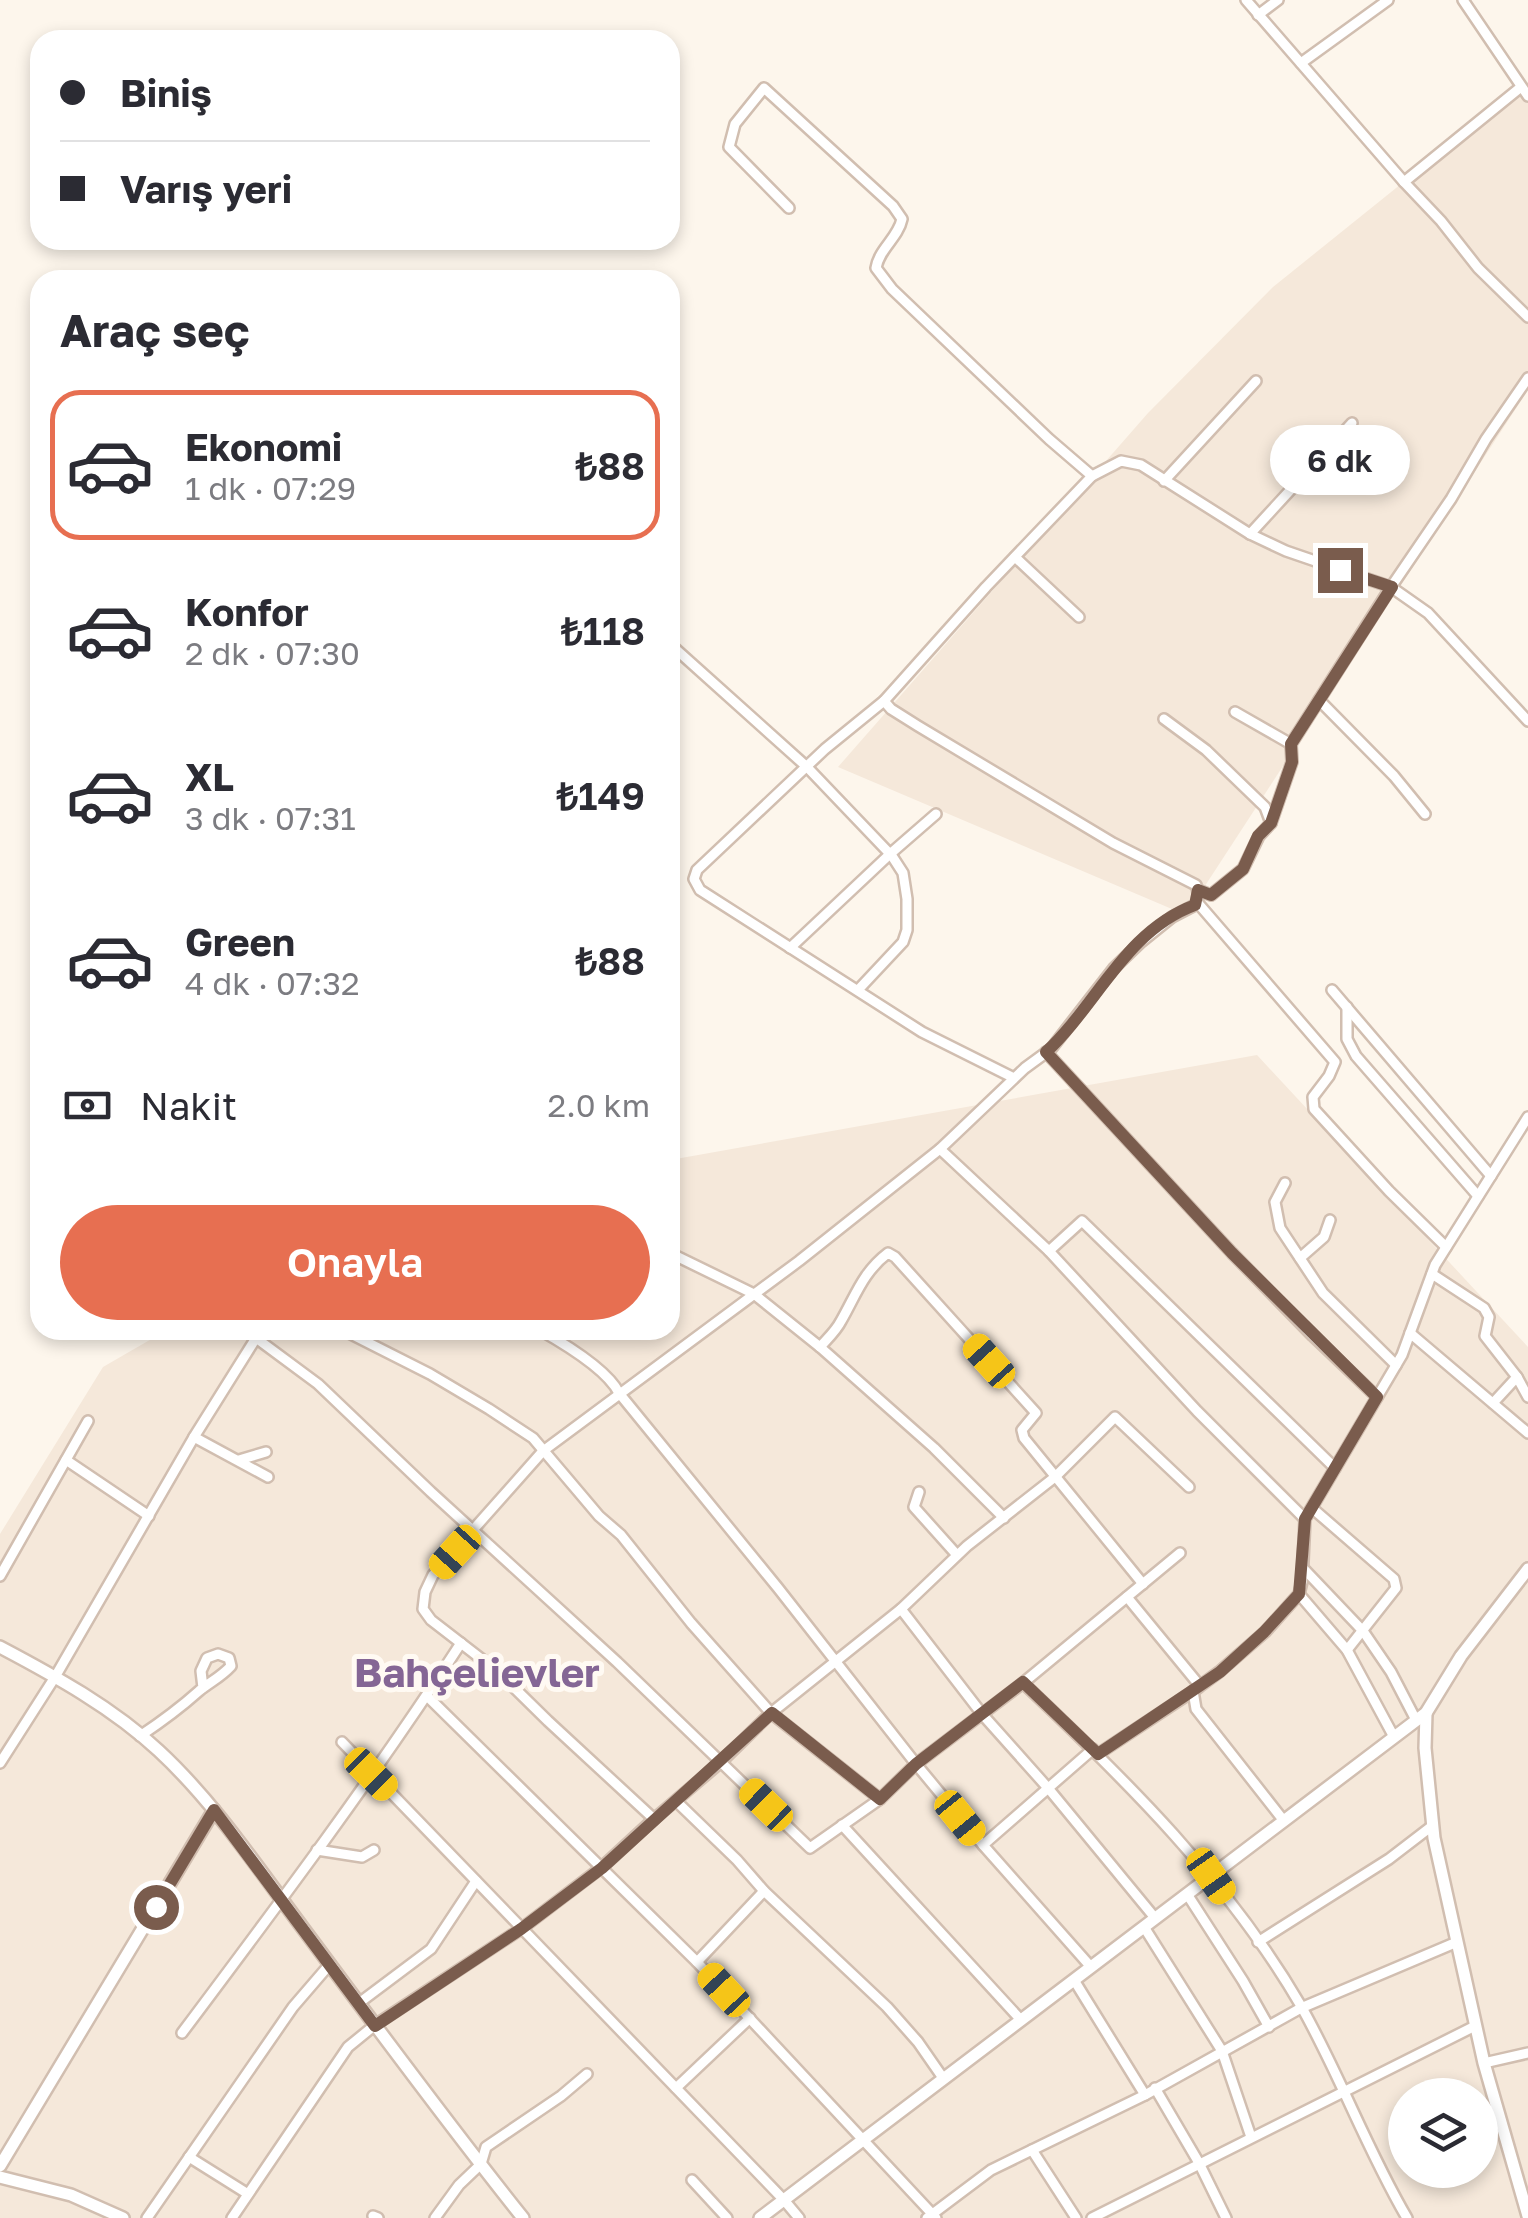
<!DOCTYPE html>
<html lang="tr">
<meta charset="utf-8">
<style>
body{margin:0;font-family:"Golos Text",sans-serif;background:#f7f7f7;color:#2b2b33;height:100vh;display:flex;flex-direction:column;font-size:38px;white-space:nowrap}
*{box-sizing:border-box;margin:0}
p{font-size:32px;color:#7c7c81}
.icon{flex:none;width:55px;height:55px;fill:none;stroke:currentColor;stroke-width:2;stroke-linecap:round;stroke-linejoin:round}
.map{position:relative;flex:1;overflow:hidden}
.sheet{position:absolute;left:30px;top:270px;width:650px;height:1070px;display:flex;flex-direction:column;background:#fff;border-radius:30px;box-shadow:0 5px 15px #0003}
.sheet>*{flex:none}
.banner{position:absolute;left:30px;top:30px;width:650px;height:220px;border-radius:30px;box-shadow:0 5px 15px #0003;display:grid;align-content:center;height:220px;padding:0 30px;background:#fff}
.tools{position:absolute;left:1388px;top:2078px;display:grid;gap:20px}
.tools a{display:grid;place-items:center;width:110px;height:110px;border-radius:50%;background:#fff;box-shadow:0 5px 15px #0003;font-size:50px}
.end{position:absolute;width:45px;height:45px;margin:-22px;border:12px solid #7a5c4d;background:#fff;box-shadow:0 0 0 5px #fff}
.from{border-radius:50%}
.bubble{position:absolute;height:70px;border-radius:35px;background:#fff;box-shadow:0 5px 15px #0003;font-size:32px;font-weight:600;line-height:70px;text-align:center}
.car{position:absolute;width:30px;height:60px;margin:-30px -15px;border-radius:12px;box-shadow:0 0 8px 2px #0007;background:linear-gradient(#f5c518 24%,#345 0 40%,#f5c518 0 76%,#345 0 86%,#f5c518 0)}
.banner b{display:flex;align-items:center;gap:35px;height:95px;font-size:38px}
.banner b+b{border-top:2px solid #e1e1e2}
.banner i{width:25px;height:25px;background:#2b2b33}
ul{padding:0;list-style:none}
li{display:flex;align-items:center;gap:30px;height:150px;margin:0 20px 15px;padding:0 10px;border:5px solid transparent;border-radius:30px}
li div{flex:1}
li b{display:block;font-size:38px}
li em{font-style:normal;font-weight:600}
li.active{border-color:#e76f51}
li>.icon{width:90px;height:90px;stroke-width:1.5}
h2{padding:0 30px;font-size:45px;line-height:120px}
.pay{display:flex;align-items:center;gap:25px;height:110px;padding:0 30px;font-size:38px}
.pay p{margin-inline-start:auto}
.action{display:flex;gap:20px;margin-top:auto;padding:20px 30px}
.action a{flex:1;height:115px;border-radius:60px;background:#e76f51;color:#fff;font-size:40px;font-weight:600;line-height:115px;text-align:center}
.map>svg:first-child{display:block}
</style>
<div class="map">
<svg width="1528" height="2218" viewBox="0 0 1528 2218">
<rect width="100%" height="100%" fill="#fdf6ec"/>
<g fill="#f5e8da" fill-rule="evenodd">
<path d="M 1528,82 L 1528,390 L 1186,915 L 838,767 L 1148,413 L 1273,287 Z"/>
<path d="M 1257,1055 L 1528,1347 L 1528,2218 L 0,2218 L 0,1534 L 103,1367 L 167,1330 L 670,1330 L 670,1160 ZM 1405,2095 L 1480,2095 L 1480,2170 L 1405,2170 Z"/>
</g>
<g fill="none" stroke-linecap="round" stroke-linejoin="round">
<g stroke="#d1beb0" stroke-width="14">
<g id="minor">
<path d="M 1246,0 L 1404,182 L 1521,87"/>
<path d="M 1463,0 L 1528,96"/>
<path d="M 1258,15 L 1278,0"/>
<path d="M 1301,63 L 1388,0"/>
<path d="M 1404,182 L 1441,221 L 1478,268 L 1528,317"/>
<path d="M 789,208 L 729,147 L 735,124 L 764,88 L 893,206 L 902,219 C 898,238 879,249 876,268 L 892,289 L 1049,439 L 1092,476"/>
<path d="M 1164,481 L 1256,381"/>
<path d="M 1250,534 L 1352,423"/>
<path d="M 1015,557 L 1079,617"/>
<path d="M 670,644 L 807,767 L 892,856 L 903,873 L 907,899 L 907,930 L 903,942 L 858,990"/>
<path d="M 1319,700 L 1394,776 L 1425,814"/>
<path d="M 1235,712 L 1291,744"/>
<path d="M 1164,719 L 1206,750 L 1265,807 L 1271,823"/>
<path d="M 1198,890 L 1211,895 L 1243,869 L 1259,836 L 1271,823 L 1292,762 L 1291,744 L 1391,587 L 1451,499 L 1486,439 L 1528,378"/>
<path d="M 1197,902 L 1335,1062 L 1329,1076 L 1313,1097 L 1314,1109 L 1389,1191 L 1446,1247"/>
<path d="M 790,948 L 890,854 L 936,814"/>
<path d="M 1332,990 L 1491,1176"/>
<path d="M 1347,1007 L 1347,1039 L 1356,1056 L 1478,1196"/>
<path d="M 1046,1052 L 1232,1253 L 1313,1336 L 1377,1397"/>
<path d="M 1014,1078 L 922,1032 L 700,890 L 694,879 L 697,870 L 825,749 L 884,701 L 986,587 L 1092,476 L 1121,461 L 1141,465 L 1250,534 L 1286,551 L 1391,587 L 1428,613 L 1528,721"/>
<path d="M 940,1149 L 1049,1251 L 1197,1411 L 1305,1519"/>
<path d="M 1285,1183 L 1275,1202 L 1280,1228 L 1323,1293 L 1396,1365"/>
<path d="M 1049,1251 L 1082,1221 L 1335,1468"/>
<path d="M 670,1253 L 754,1294 L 820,1347 L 934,1448 L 1004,1518"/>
<path d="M 1300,1258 L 1324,1237 L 1330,1220"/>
<path d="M 1432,1274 L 1484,1308 L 1489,1317 L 1485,1336 L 1517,1377 L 1493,1403"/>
<path d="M 343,1330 L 430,1374 L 489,1409 L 533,1438 L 599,1516 L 621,1535 L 691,1623 L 771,1713 L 880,1799"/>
<path d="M 540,1330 C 563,1343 607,1369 619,1393 L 778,1588 L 916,1764 L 983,1845 L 1091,1967"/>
<path d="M 1410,1333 L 1528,1433"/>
<path d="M 256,1338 L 318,1384 L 431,1492 L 617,1662 L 810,1848 L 880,1799 L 916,1764 L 1023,1683 L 1180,1553"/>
<path d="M 820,1347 C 827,1339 836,1331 841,1321 C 856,1295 863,1272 888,1253 L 895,1257 L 1036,1413 L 1022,1430 L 1024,1438 L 1143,1584"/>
<path d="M 1517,1377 L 1528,1397"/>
<path d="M 194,1437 L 268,1477"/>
<path d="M 66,1460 L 149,1516"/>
<path d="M 239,1460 L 266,1452"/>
<path d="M 919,1492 L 914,1507 L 957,1555"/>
<path d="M 1312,1508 L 1394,1579 L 1396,1588 L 1347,1650"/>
<path d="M 1303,1568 L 1363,1631 L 1391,1672 L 1416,1720"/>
<path d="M 0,1576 L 88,1421"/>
<path d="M 1299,1594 L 1347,1650 L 1394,1737"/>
<path d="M 1127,1597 L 1200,1686 L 1219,1672 L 1265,1632 L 1299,1594 L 1302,1582 L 1305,1519 L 1402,1355 L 1435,1265 L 1528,1117"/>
<path d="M 901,1609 L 982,1714 L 1048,1788 L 1155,1918"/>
<path d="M 1023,1683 C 1126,1780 1229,1882 1301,2006 C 1340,2075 1367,2150 1407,2218"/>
<path d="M 1193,1691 L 1196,1709 L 1284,1821"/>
<path d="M 427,1696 L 697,1962 L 936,2218"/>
<path d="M 140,1736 C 161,1722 180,1708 199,1691 C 210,1682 221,1677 231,1666 L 229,1658 L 218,1654 L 207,1658 L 201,1671 L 203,1688"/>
<path d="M 342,1742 L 784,2200 L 799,2218"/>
<path d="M 1098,1754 L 1198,1688"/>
<path d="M 0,1763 L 55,1677 L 194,1437 L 261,1330"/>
<path d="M 676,1801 L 737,1860 L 764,1891 L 887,2007 L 918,2042 L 943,2078"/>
<path d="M 654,1819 L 548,1721 L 497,1671 L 431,1620 L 423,1609 L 425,1592 L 433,1575 L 543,1451 L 799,1261 L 940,1149 L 1025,1068 L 1051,1049 L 1114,968 L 1141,942 L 1172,917 L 1195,905 C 1199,899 1199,892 1196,885 L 1113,843 L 918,726 L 891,709 L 884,701"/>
<path d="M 842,1825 L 1021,2020"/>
<path d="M 983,1845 L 1093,1749"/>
<path d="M 317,1850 L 362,1857 L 374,1850"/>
<path d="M 1187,1894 L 1243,1981 L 1269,2027"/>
<path d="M 1144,1927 L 1222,2051 L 1251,2137"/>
<path d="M 1258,1942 L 1389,1859 L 1432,1826"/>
<path d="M 697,1962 L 764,1891"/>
<path d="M 1074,1980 L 1145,2095"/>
<path d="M 359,2003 L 431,1949 L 476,1881"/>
<path d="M 182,2033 C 278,1905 374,1777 461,1643"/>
<path d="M 1484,2063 L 1528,2053"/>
<path d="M 676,2088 L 750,2018"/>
<path d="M 1155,2088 L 1199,2163 L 1226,2218"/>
<path d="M 1032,2150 L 1076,2218"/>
<path d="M 189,2157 L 248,2194"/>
<path d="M 692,2180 L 727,2218"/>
<path d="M 373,2216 L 378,2218"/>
<path d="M 147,2218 L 293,2007 L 330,1964"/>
<path d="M 232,2218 L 348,2047 L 375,2025 L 521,1929 L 601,1868 L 654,1819 L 721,1762 L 771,1713 L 901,1609 L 967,1546 L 1055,1477 L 1115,1417 L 1189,1487"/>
<path d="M 435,2218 L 459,2185 L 481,2164 L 486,2147 L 561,2096 L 587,2074"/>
<path d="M 927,2218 L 991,2170 L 1145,2095 L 1301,2008 L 1457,1942"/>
<path d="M 1092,2218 L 1475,2026"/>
</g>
</g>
<g stroke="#d1beb0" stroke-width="16">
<g id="tertiary">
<path d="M 0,1647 C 55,1676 113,1708 159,1751 C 214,1802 257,1867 302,1927 C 375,2025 447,2123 523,2218"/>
<path d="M 1426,1713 L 1425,1748 L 1434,1838 L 1484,2063 L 1528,2216"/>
<path d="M 0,2166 L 214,1810"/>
<path d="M 0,2177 L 71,2195 L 123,2218"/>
<path d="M 760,2218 L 1426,1713 L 1461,1656 L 1528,1569"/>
</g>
</g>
<use href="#minor" stroke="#fff" stroke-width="9"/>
<use href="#tertiary" stroke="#fff" stroke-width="11"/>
</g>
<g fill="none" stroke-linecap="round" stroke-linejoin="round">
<path stroke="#7a5c4d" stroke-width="12" d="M 156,1907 L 214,1810 L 375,2026 L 521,1929 L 602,1868 L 772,1713 L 880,1799 L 916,1764 L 1023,1682 L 1098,1754 L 1220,1672 L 1264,1632 L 1299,1594 L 1305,1519 L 1377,1397 L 1232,1253 L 1046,1052 C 1097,1005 1125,931 1195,905 L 1198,890 L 1211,895 L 1243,869 L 1258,836 L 1271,823 L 1292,762 L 1291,744 L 1392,587 L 1340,570"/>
</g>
<g text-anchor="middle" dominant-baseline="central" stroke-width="10" stroke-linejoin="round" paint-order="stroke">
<g font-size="40" font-weight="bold" fill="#846695" stroke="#fffaf3">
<text x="477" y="1672">Bahçelievler</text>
</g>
</g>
</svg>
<div class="tools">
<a><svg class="icon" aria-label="layers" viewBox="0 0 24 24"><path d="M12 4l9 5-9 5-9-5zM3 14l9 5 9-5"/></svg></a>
</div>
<i class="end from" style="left:156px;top:1907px"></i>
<i class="end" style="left:1340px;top:570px"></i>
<div class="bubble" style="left:1270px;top:425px;width:140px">6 dk</div>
<i class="car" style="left:989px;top:1361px;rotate:318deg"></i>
<i class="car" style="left:455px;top:1552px;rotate:222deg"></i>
<i class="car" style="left:371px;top:1774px;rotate:135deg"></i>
<i class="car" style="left:766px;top:1805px;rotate:314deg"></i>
<i class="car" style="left:960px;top:1818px;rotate:141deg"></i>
<i class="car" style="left:1211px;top:1876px;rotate:145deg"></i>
<i class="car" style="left:724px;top:1990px;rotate:317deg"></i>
<div class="banner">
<b><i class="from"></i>Biniş</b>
<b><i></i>Varış yeri</b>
</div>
<section class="sheet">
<h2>Araç seç</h2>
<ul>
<li class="active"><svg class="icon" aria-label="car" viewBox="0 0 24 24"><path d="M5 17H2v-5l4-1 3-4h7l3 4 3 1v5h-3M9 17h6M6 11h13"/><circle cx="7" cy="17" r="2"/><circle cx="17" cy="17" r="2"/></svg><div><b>Ekonomi</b><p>1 dk · 07:29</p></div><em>₺88</em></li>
<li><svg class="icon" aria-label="car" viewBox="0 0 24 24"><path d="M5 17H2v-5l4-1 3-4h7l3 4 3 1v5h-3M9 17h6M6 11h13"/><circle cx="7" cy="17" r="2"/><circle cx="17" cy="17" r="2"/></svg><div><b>Konfor</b><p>2 dk · 07:30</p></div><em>₺118</em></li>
<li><svg class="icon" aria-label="car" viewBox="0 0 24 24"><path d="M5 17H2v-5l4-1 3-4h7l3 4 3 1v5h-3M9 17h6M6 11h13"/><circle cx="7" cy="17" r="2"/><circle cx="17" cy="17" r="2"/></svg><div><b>XL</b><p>3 dk · 07:31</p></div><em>₺149</em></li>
<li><svg class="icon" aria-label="car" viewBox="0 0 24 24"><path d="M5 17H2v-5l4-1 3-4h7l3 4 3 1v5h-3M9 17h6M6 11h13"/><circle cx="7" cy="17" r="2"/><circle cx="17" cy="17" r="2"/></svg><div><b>Green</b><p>4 dk · 07:32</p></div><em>₺88</em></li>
</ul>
<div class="pay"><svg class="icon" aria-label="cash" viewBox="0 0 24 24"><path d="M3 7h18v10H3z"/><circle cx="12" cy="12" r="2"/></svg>Nakit<p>2.0 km</p></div>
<div class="action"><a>Onayla</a></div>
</section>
</div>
